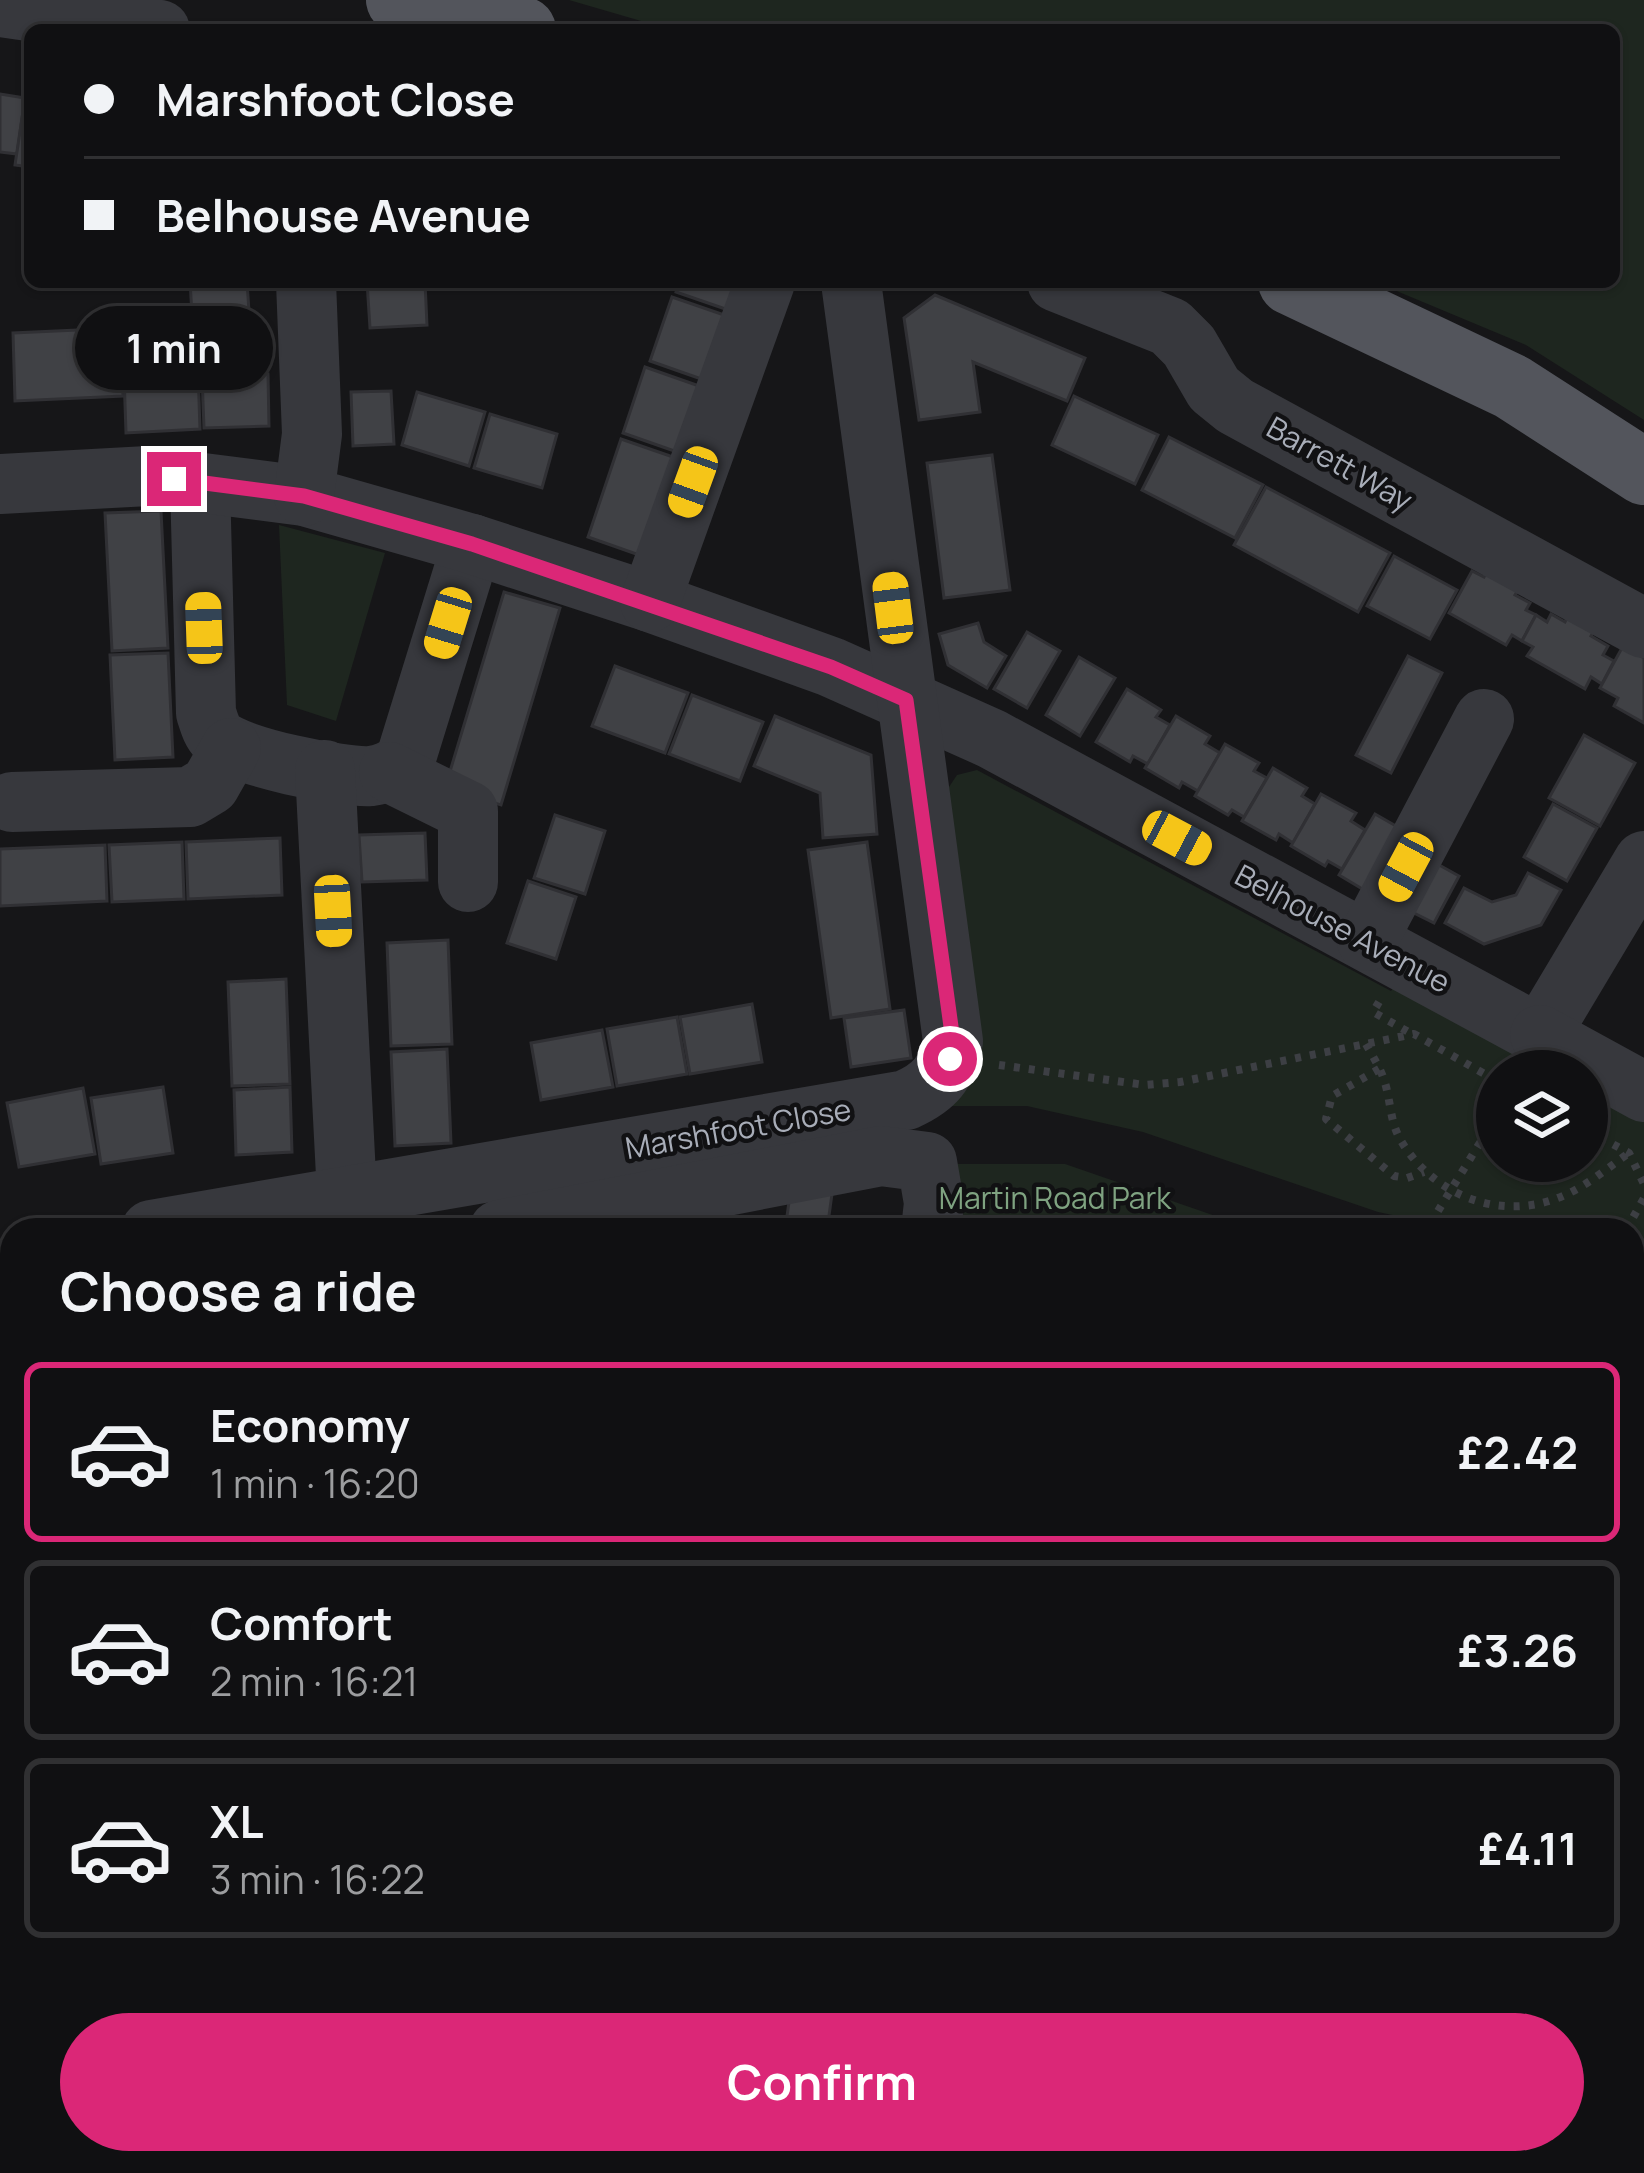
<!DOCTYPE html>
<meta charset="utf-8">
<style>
body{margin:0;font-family:Manrope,sans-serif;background:#1e1e20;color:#f1f3f6;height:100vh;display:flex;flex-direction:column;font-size:45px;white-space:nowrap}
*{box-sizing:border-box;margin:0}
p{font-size:39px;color:#9c9d9f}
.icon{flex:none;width:66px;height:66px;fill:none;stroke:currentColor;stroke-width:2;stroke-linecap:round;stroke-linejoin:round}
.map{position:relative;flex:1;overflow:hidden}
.details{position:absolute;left:0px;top:1218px;width:1644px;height:957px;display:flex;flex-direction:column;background:#101012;border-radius:36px 36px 0 0;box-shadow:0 3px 9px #0004,0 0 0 3px #303032}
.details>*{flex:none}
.hud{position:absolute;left:24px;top:24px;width:1596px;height:264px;border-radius:18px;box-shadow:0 3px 9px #0004,0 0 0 3px #303032;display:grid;align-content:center;height:264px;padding:0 60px;background:#101012}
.fabs{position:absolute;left:1476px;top:1050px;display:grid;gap:24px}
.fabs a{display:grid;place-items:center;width:132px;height:132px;border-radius:50%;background:#101012;box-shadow:0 3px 9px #0004,0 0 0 3px #303032;font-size:60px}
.end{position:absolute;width:54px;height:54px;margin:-27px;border:15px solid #db2777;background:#fff;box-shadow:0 0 0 6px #fff}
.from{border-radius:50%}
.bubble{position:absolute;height:84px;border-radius:42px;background:#101012;box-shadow:0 3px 9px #0004,0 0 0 3px #303032;font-size:39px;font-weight:700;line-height:84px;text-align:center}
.car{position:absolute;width:36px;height:72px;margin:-36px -18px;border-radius:15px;box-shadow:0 0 9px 3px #0007;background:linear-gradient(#f5c518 24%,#345 0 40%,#f5c518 0 76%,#345 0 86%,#f5c518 0)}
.hud b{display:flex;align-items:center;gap:42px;height:114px;font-size:45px}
.hud b+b{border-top:3px solid #303032}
.hud i{width:30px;height:30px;background:#f1f3f6}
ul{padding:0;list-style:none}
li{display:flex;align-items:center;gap:36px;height:180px;margin:0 24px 18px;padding:0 36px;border:6px solid #303032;border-radius:18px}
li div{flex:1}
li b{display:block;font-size:45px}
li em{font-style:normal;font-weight:700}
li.active{border-color:#db2777}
li>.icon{width:108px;height:108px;stroke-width:1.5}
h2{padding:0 60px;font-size:54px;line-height:144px}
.action{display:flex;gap:24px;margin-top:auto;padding:24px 60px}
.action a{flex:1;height:138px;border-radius:72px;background:#db2777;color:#fff;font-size:48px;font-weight:700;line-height:138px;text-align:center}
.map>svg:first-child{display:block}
</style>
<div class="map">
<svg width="1644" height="2173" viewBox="0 0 1644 2173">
<rect width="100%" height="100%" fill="#161618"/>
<g fill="#1e261f">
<path d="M 569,0 L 1644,0 L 1644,420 L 1526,345 L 1375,282 L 1614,282 L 1614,30 L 672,30 Z"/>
<path d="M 279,525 L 385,553 L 336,721 L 287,705 Z"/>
<path d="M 977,770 L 1391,991 L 1398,982 L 1560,1071 L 1497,1071 L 1497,1161 L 1587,1161 L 1587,1086 L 1644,1117 L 1644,1274 L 1632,1271 L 1632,1230 L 1464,1230 L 1378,1212 L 1143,1132 L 1027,1106 L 940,1106 L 947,790 L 957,775 Z"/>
<path d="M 952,1164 L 1065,1164 L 1256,1230 L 946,1230 Z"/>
<path d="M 1632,1323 L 1644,1326 L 1644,1461 L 1632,1459 Z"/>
</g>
<g fill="#404145" stroke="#303034" stroke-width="3">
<path d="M 0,94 L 25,98 L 17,154 L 0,152 Z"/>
<path d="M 25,98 L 30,98 L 30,167 L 15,165 Z"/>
<path d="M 190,282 L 247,282 L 249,311 L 192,314 Z"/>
<path d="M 367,282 L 425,282 L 427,325 L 370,328 Z"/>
<path d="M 679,282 L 748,282 L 737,313 L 676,292 Z"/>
<path d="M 935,295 L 1085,358 L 1067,401 L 973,362 L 980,412 L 919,420 L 904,318 Z"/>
<path d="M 672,297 L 730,317 L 707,381 L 650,361 Z"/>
<path d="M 120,328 L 123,396 L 15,401 L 13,333 Z"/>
<path d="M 645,367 L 702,387 L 680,453 L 623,433 Z"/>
<path d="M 198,371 L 200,429 L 126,433 L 124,375 Z"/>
<path d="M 268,374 L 269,426 L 204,428 L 202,377 Z"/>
<path d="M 391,391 L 394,444 L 353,446 L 351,392 Z"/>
<path d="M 417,392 L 485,412 L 469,466 L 402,445 Z"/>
<path d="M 1074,396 L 1158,435 L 1135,484 L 1052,445 Z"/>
<path d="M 490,414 L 557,434 L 542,488 L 474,468 Z"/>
<path d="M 1169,437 L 1263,485 L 1235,538 L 1142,490 Z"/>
<path d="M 621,439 L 676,458 L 642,556 L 588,537 Z"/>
<path d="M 992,455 L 1010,590 L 944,598 L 927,463 Z"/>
<path d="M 1266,487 L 1390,553 L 1358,612 L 1234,545 Z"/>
<path d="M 161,511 L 168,648 L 112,651 L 105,513 Z"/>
<path d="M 1394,556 L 1457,590 L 1430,639 L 1367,606 Z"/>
<path d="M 1472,571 L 1484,577 L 1487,572 L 1518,590 L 1515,595 L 1530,603 L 1526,610 L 1536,615 L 1522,641 L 1512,635 L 1506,645 L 1449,613 Z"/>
<path d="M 504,592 L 560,608 L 501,805 L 445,788 Z"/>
<path d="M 1551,614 L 1565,622 L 1568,616 L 1594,631 L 1591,636 L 1608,646 L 1603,655 L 1614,661 L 1602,684 L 1591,677 L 1585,689 L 1527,656 L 1533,647 L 1522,641 L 1536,615 L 1547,622 Z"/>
<path d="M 978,623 L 984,642 L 1006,656 L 987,688 L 948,665 L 939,634 Z"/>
<path d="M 1027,632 L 1060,651 L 1027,708 L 994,689 Z"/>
<path d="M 1623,646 L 1644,658 L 1644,723 L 1614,706 L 1618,698 L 1600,688 Z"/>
<path d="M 168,653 L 173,757 L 115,760 L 110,655 Z"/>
<path d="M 1408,656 L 1442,673 L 1391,773 L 1356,755 Z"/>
<path d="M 1079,657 L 1115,678 L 1080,736 L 1046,715 Z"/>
<path d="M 615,666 L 688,693 L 665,753 L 592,726 Z"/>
<path d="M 1127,689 L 1161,710 L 1156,717 L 1170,725 L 1148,764 L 1133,756 L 1130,762 L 1096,742 Z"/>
<path d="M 692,695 L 763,722 L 740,781 L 669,754 Z"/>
<path d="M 775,716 L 871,755 L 877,834 L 823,838 L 820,793 L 754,766 Z"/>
<path d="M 1176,716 L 1210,736 L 1205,744 L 1220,753 L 1198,791 L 1182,782 L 1179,788 L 1145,768 Z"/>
<path d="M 1584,735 L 1635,763 L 1600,826 L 1549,798 Z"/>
<path d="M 1225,744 L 1259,763 L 1254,771 L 1267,778 L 1244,817 L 1232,810 L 1228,815 L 1195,796 Z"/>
<path d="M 1273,768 L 1307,788 L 1302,796 L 1315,804 L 1293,843 L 1279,834 L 1276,840 L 1242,821 Z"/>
<path d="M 1321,794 L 1356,813 L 1351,821 L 1365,830 L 1342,869 L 1328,861 L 1325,866 L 1291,846 Z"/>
<path d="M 1553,804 L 1597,828 L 1567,881 L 1524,857 Z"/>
<path d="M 1375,814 L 1410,834 L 1374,896 L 1339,875 Z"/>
<path d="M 555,815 L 605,831 L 585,894 L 534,878 Z"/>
<path d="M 425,833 L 427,880 L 362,882 L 359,835 Z"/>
<path d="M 280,838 L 282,895 L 188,899 L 186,842 Z"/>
<path d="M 182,842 L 184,899 L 112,902 L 109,845 Z"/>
<path d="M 867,842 L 890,1009 L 831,1018 L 808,850 Z"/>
<path d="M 105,845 L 107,901 L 0,906 L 0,849 Z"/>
<path d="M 1423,856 L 1459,876 L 1434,923 L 1398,905 Z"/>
<path d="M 1528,873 L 1561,890 L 1541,925 L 1484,944 L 1445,923 L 1464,888 L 1492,902 L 1516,895 Z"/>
<path d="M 528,881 L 576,897 L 556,959 L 507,943 Z"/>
<path d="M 448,940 L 452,1044 L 391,1046 L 387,943 Z"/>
<path d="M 286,979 L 290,1084 L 232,1086 L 228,982 Z"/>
<path d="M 752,1004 L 762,1062 L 690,1074 L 680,1017 Z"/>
<path d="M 904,1010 L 911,1058 L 851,1067 L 844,1018 Z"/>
<path d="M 677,1017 L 687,1074 L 617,1086 L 607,1029 Z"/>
<path d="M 602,1030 L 613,1087 L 541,1100 L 531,1043 Z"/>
<path d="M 447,1049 L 451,1143 L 395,1146 L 391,1052 Z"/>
<path d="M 163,1087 L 173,1153 L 101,1164 L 91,1098 Z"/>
<path d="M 290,1087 L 292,1152 L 236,1155 L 234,1090 Z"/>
<path d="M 83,1088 L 95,1154 L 19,1167 L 7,1103 Z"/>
<path d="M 791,1188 L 832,1194 L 827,1230 L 785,1230 Z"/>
<path d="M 1632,1570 L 1644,1571 L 1644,1617 L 1632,1616 Z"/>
<path d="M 1632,1751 L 1644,1752 L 1644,1785 L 1632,1784 Z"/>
<path d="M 1632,1887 L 1644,1888 L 1644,1912 L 1632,1911 Z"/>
<path d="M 1632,2011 L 1644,2012 L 1644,2057 L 1632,2056 Z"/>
<path d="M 7,2119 L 12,2163 L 15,2173 L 0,2173 L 0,2120 Z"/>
<path d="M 263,2163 L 313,2163 L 314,2173 L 264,2173 Z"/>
</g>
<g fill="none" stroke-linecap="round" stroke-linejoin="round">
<g stroke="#3d3f44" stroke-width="8" stroke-dasharray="6 9" stroke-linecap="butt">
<path d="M 1379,1002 L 1373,1012 L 1412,1034"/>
<path d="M 1366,1044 C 1372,1055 1379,1066 1383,1077 C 1391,1098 1389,1119 1400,1139 C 1433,1197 1505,1224 1567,1194 C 1589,1184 1609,1167 1629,1153"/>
<path d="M 999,1065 L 1145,1085 L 1180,1082 L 1414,1034 L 1497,1081"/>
<path d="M 1379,1069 L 1332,1096 L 1326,1119 L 1394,1176 L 1407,1178 L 1424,1172"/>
<path d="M 1587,1130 L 1629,1153 L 1644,1184"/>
<path d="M 1438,1211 L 1497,1115"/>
<path d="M 1626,1230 L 1644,1198"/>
<path d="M 1632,1256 L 1644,1259"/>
</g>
<g stroke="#37383d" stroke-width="60">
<path d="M 0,7 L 160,30"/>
<path d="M 1057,282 L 1170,327 L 1189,346 L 1214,389 L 1235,406 L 1643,628"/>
<path d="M 200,483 L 206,713 C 209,722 211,731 218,738 C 237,757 343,778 371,776 C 385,774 393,770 405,761 L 472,544"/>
<path d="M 0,484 L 148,476 L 304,496 L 472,544 L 650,602 L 831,667 L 992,739 L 1540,1035 L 1644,861"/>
<path d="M 304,496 L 312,434 L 306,282"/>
<path d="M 650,602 L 765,282"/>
<path d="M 325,770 L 347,1195"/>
<path d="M 389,772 L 468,811 L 468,882"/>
<path d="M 12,802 L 190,797 L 210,785 L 231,748"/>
<path d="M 1367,941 L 1484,719"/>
<path d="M 1540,1035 L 1644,1092"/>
<path d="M 151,1230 L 906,1100 C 935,1087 947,1073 953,1041 L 851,282"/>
<path d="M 499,1230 L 881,1156 L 927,1162 L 934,1203 L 931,1230"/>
<path d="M 1632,1469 L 1644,1471"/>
<path d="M 1632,1690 L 1644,1692"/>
<path d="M 1632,2115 L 1644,2114"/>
<path d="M 99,2163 L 100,2173"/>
<path d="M 521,2163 L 522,2173"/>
<path d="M 946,2163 L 946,2173"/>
<path d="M 1484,2163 L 1485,2173"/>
</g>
<g stroke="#53555c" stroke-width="66">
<path d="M 399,0 L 523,30"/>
<path d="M 1291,282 L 1512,387 L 1644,472"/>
</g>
</g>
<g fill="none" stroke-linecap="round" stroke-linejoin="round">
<path stroke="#db2777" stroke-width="15" d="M 174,479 L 304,496 L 472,544 L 831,667 L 906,700 L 953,1041 L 950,1059"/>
</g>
<g text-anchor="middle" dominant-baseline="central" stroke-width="9" stroke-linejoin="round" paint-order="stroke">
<g font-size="30" fill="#a8adb8" stroke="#111113">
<text transform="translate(1340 463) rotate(29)">Barrett Way</text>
<text transform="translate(1343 928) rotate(28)">Belhouse Avenue</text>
<text transform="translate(738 1128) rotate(-10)">Marshfoot Close</text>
</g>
<g font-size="30" fill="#7fa381" stroke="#111113">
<text x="1055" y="1197">Martin Road Park</text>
</g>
</g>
</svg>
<div class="fabs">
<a><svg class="icon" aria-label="layers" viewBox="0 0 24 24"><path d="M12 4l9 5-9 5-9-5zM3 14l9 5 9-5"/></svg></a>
</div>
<i class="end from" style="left:950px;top:1059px"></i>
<i class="end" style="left:174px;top:479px"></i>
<div class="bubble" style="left:75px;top:306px;width:198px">1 min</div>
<i class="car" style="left:693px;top:482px;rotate:200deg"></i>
<i class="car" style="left:893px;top:608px;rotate:353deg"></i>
<i class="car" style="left:448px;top:623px;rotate:197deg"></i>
<i class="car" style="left:204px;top:628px;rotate:358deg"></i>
<i class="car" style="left:1177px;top:838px;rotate:118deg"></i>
<i class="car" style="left:1406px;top:867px;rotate:208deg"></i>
<i class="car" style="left:333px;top:911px;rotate:177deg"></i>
<div class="hud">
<b><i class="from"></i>Marshfoot Close</b>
<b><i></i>Belhouse Avenue</b>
</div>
<section class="details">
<h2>Choose a ride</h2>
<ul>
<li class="active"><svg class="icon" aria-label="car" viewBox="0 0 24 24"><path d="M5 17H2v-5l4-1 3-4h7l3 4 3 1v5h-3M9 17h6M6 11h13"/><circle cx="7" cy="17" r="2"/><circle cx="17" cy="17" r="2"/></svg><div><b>Economy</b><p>1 min · 16:20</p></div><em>£2.42</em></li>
<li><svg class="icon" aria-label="car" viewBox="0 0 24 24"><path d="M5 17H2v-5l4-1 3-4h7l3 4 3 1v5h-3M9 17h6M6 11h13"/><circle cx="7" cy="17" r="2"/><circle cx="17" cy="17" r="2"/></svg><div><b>Comfort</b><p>2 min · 16:21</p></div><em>£3.26</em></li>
<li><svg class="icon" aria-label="car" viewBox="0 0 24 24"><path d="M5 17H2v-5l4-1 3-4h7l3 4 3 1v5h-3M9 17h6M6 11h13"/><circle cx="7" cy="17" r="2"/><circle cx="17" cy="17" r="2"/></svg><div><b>XL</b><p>3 min · 16:22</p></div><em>£4.11</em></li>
</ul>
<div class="action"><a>Confirm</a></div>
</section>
</div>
